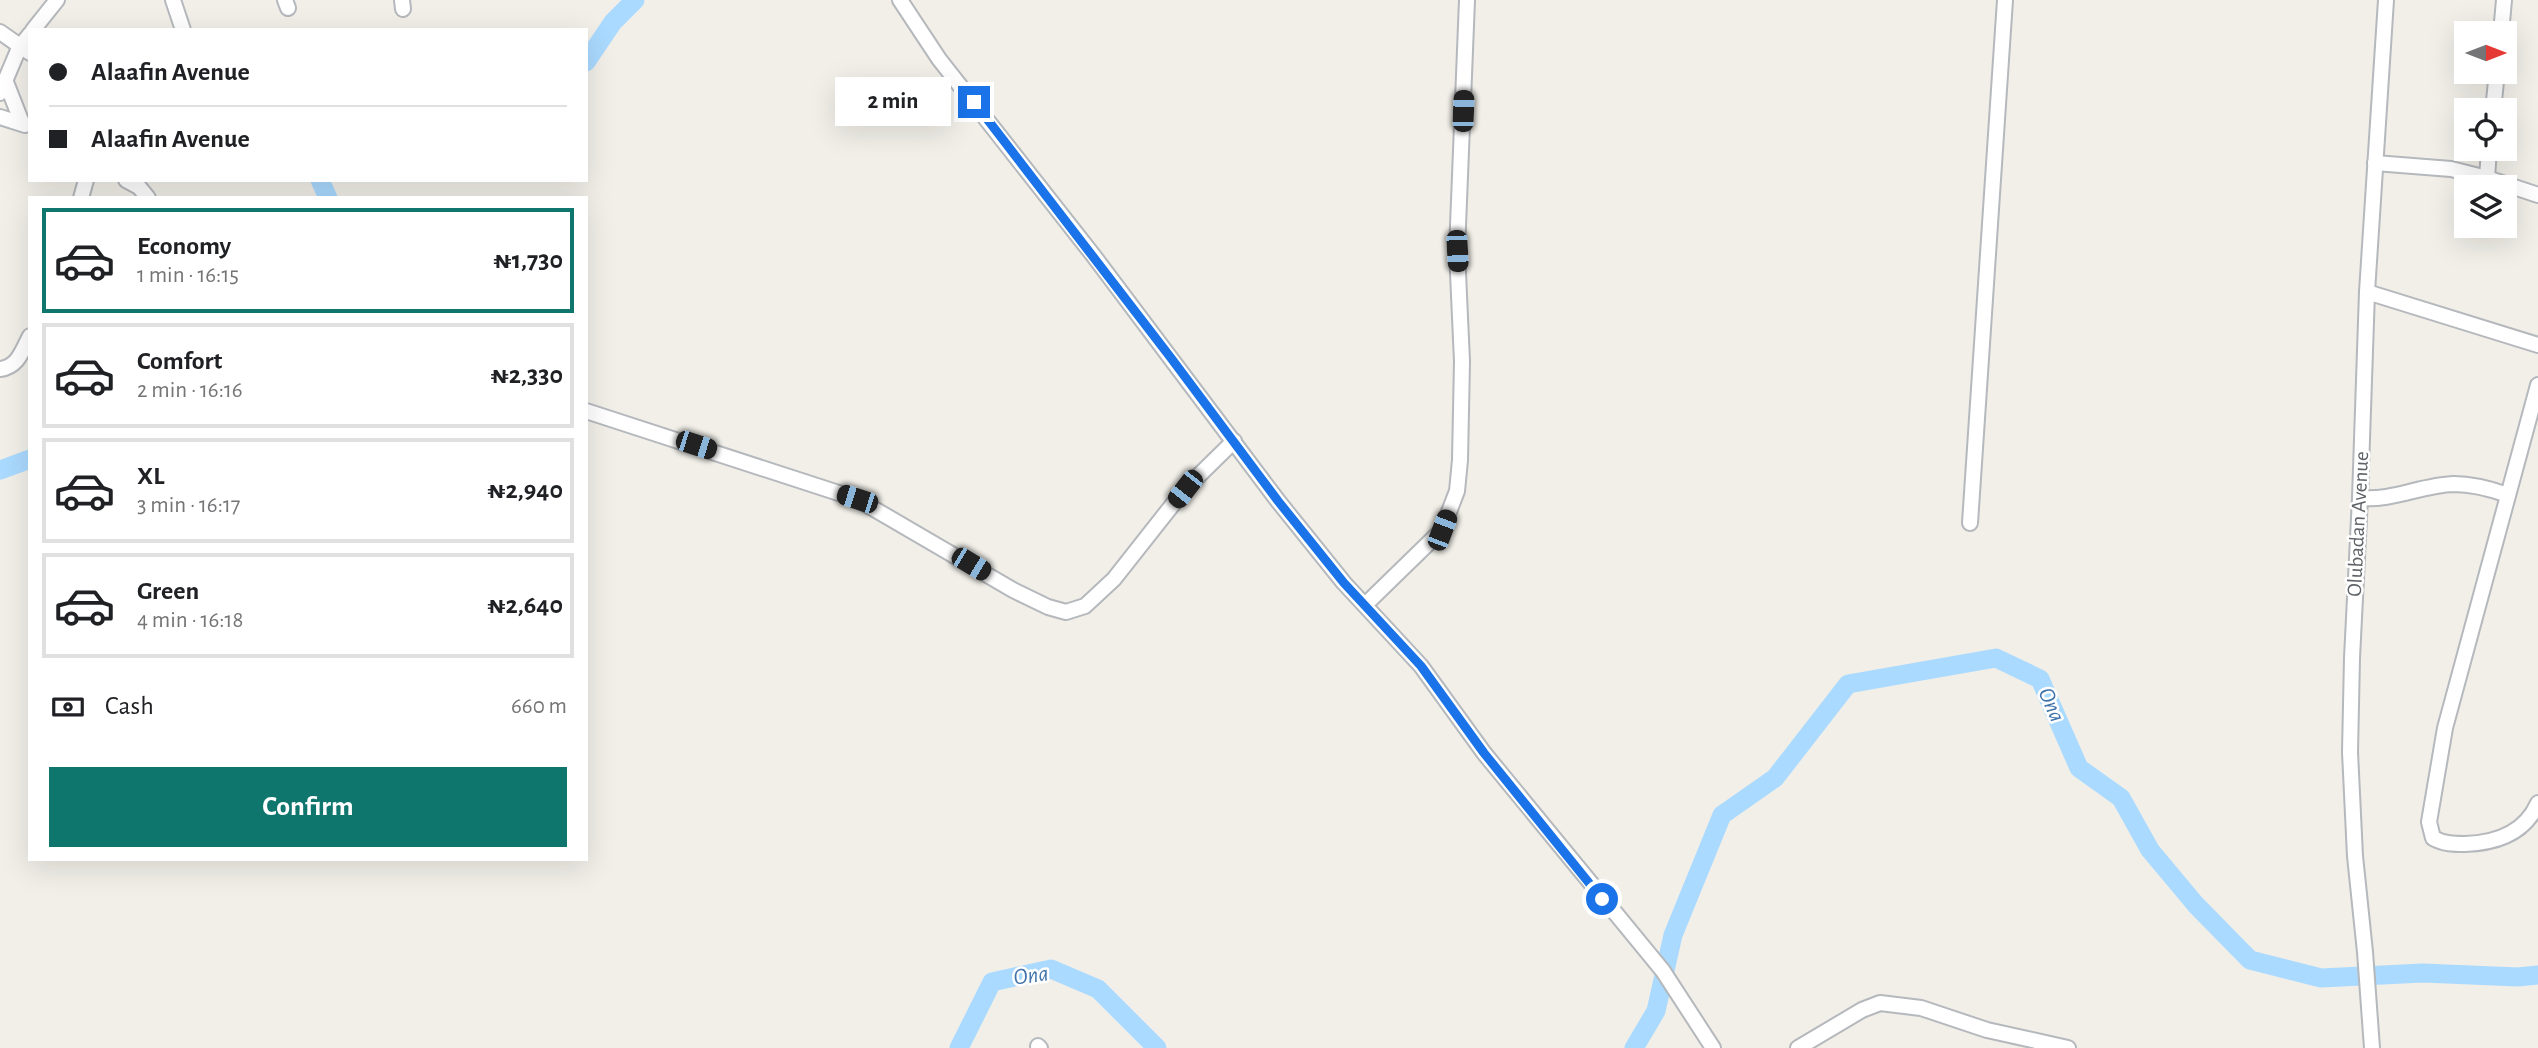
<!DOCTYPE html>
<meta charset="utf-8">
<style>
body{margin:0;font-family:"Alegreya Sans",sans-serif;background:#f2f2f2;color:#202124;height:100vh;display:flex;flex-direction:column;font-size:26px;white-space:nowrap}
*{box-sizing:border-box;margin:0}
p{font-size:23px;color:#757577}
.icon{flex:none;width:38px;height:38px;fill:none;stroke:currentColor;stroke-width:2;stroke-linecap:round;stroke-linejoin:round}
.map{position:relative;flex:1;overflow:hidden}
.details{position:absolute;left:28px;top:196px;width:560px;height:665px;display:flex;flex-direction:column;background:#fff;border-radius:0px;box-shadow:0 7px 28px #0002}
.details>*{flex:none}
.banner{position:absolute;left:28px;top:28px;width:560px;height:154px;border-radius:0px;box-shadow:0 7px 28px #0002;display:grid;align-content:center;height:154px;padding:0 21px;background:#fff}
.needle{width:46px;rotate:90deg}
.buttons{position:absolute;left:2454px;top:21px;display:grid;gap:14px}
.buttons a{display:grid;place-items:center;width:63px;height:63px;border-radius:0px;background:#fff;box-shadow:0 7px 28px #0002;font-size:35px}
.end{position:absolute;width:32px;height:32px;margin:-16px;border:9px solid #1a73e8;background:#fff;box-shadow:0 0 0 4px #fff}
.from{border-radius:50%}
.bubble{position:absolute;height:49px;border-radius:0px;background:#fff;box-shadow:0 7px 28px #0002;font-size:23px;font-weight:600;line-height:49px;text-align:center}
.car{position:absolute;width:21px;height:42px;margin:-21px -10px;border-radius:9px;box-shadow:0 0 5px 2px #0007;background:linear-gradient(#222 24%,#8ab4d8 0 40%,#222 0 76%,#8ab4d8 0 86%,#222 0)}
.banner b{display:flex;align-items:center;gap:24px;height:66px;font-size:26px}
.banner b+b{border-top:2px solid #e0e0e0}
.banner i{width:18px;height:18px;background:#202124}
ul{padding:12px 0 0;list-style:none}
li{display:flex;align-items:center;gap:21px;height:105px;margin:0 14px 10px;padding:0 7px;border:4px solid #e0e0e0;border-radius:0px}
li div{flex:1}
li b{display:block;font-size:26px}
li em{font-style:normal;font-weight:600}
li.current{border-color:#0f766e}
li>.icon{width:63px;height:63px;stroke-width:1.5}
.pay{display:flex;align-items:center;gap:18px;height:77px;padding:0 21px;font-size:26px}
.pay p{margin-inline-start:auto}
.primary-button{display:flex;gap:14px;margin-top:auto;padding:14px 21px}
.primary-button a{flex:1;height:80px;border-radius:0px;background:#0f766e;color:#fff;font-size:28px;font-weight:600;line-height:80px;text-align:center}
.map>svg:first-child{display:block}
</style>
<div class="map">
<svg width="2538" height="1048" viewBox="0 0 2538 1048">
<rect width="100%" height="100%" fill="#f1efe8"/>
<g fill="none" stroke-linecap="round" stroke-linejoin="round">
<g stroke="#aadaff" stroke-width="19">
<path d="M 586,62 L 613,22 L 635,0"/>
<path d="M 320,180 L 328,198"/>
<path d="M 0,470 L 30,459"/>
<path d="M 959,1048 L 992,982 L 1051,969 L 1098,989 L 1157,1048"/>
<path d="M 1634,1048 L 1656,1011 L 1673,935 L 1722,815 L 1775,778 L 1848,684 L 1996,658 L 2040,679 L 2079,768 L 2121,798 L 2150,850 L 2196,905 L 2250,960 L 2321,978 L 2423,973 L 2518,977 L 2538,975"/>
</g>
<g stroke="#b5b8bc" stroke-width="18">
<g id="minor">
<path d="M 173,0 L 183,30"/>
<path d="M 285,0 L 288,8"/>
<path d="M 402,0 L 403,9"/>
<path d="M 900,0 L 939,59 L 1093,255 L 1278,501 L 1344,583 L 1421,666 L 1484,753 L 1663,971 L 1713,1048"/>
<path d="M 33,30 L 57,0"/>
<path d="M 0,32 L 30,53"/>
<path d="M 2501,33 L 2504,0"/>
<path d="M 6,82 L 22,123"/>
<path d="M 0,93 L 19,48 L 30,34"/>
<path d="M 2493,110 L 2497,72"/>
<path d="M 0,117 L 25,125"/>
<path d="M 2375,163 L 2451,169 L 2487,178 L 2538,195"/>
<path d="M 2487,178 L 2489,149"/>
<path d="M 126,180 L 139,187 L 148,198"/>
<path d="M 81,198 L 86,180"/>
<path d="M 2367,292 L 2538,345"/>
<path d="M 0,369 C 18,367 22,351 30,336"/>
<path d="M 2538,385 L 2445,728 L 2429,822 L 2433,838 C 2444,844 2454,844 2465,844 C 2496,843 2525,833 2538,803"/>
<path d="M 586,411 L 857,499 L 1013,590 L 1048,607 L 1066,612 L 1085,606 L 1114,579 L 1185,489 L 1234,441"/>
<path d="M 2360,498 C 2393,501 2421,485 2454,484 C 2472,484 2491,489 2508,495"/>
<path d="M 1970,523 L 2005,0"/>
<path d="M 1366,604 L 1442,530 L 1457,491 L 1460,460 L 1462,361 L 1457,251 L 1467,0"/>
<path d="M 1038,1046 L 1040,1048"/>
<path d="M 1798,1048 L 1862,1010 L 1880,1003 L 1921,1008 L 1987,1030 L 2068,1048"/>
<path d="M 2372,1048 L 2365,952 L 2355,856 L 2350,752 L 2352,658 L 2360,498 L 2367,292 L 2386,0"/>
</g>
</g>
<use href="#minor" stroke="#fff" stroke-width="14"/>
</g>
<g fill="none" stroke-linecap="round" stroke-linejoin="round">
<path stroke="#1a73e8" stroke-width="9" d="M 974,102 L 1171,358 L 1278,501 L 1344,583 L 1421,666 L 1484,753 L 1602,899"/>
</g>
<g text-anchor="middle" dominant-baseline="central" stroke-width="5" stroke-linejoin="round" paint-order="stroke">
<g font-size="21" fill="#5f6368" stroke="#fff">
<text transform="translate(2358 524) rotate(-87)">Olubadan Avenue</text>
</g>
<g font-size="23" font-style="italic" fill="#4174aa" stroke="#fff">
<text transform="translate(2051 705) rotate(66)">Ona</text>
<text transform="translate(1031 976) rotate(-8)">Ona</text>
</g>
</g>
</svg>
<div class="buttons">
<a><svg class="needle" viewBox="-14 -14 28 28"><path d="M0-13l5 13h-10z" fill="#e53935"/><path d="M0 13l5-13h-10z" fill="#757577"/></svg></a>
<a><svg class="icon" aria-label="locate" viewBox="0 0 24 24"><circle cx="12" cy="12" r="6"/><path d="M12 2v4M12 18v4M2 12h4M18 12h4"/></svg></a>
<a><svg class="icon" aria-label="layers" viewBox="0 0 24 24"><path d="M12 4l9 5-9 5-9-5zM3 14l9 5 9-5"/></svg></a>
</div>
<i class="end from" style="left:1602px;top:899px"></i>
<i class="end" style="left:974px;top:102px"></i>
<div class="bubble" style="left:835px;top:77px;width:116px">2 min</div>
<i class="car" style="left:1463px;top:111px;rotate:2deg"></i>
<i class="car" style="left:1457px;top:251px;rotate:177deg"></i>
<i class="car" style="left:696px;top:445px;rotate:108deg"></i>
<i class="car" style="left:1185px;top:489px;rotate:218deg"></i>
<i class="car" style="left:857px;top:499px;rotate:288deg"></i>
<i class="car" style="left:1442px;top:530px;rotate:21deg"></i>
<i class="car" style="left:971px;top:564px;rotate:121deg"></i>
<div class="banner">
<b><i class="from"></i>Alaafin Avenue</b>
<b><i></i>Alaafin Avenue</b>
</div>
<section class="details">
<ul>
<li class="current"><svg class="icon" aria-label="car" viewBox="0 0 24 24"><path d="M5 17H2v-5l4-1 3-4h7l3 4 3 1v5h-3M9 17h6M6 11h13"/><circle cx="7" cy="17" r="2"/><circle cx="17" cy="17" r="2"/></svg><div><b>Economy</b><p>1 min · 16:15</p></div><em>₦1,730</em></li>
<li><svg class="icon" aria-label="car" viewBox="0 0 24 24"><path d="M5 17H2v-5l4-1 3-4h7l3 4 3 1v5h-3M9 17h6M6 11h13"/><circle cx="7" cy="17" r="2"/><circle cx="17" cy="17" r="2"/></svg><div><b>Comfort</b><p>2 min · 16:16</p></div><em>₦2,330</em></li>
<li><svg class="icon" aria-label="car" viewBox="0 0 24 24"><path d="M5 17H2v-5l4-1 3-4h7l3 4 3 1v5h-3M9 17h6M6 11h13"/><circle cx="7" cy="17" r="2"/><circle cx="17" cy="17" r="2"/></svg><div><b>XL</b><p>3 min · 16:17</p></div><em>₦2,940</em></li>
<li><svg class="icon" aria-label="car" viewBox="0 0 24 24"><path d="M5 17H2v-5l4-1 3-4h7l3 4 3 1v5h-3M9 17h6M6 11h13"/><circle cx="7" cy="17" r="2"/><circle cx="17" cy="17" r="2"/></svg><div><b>Green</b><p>4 min · 16:18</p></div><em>₦2,640</em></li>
</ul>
<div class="pay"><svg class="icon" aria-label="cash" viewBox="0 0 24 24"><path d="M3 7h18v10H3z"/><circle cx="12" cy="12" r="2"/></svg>Cash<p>660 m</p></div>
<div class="primary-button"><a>Confirm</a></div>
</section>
</div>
